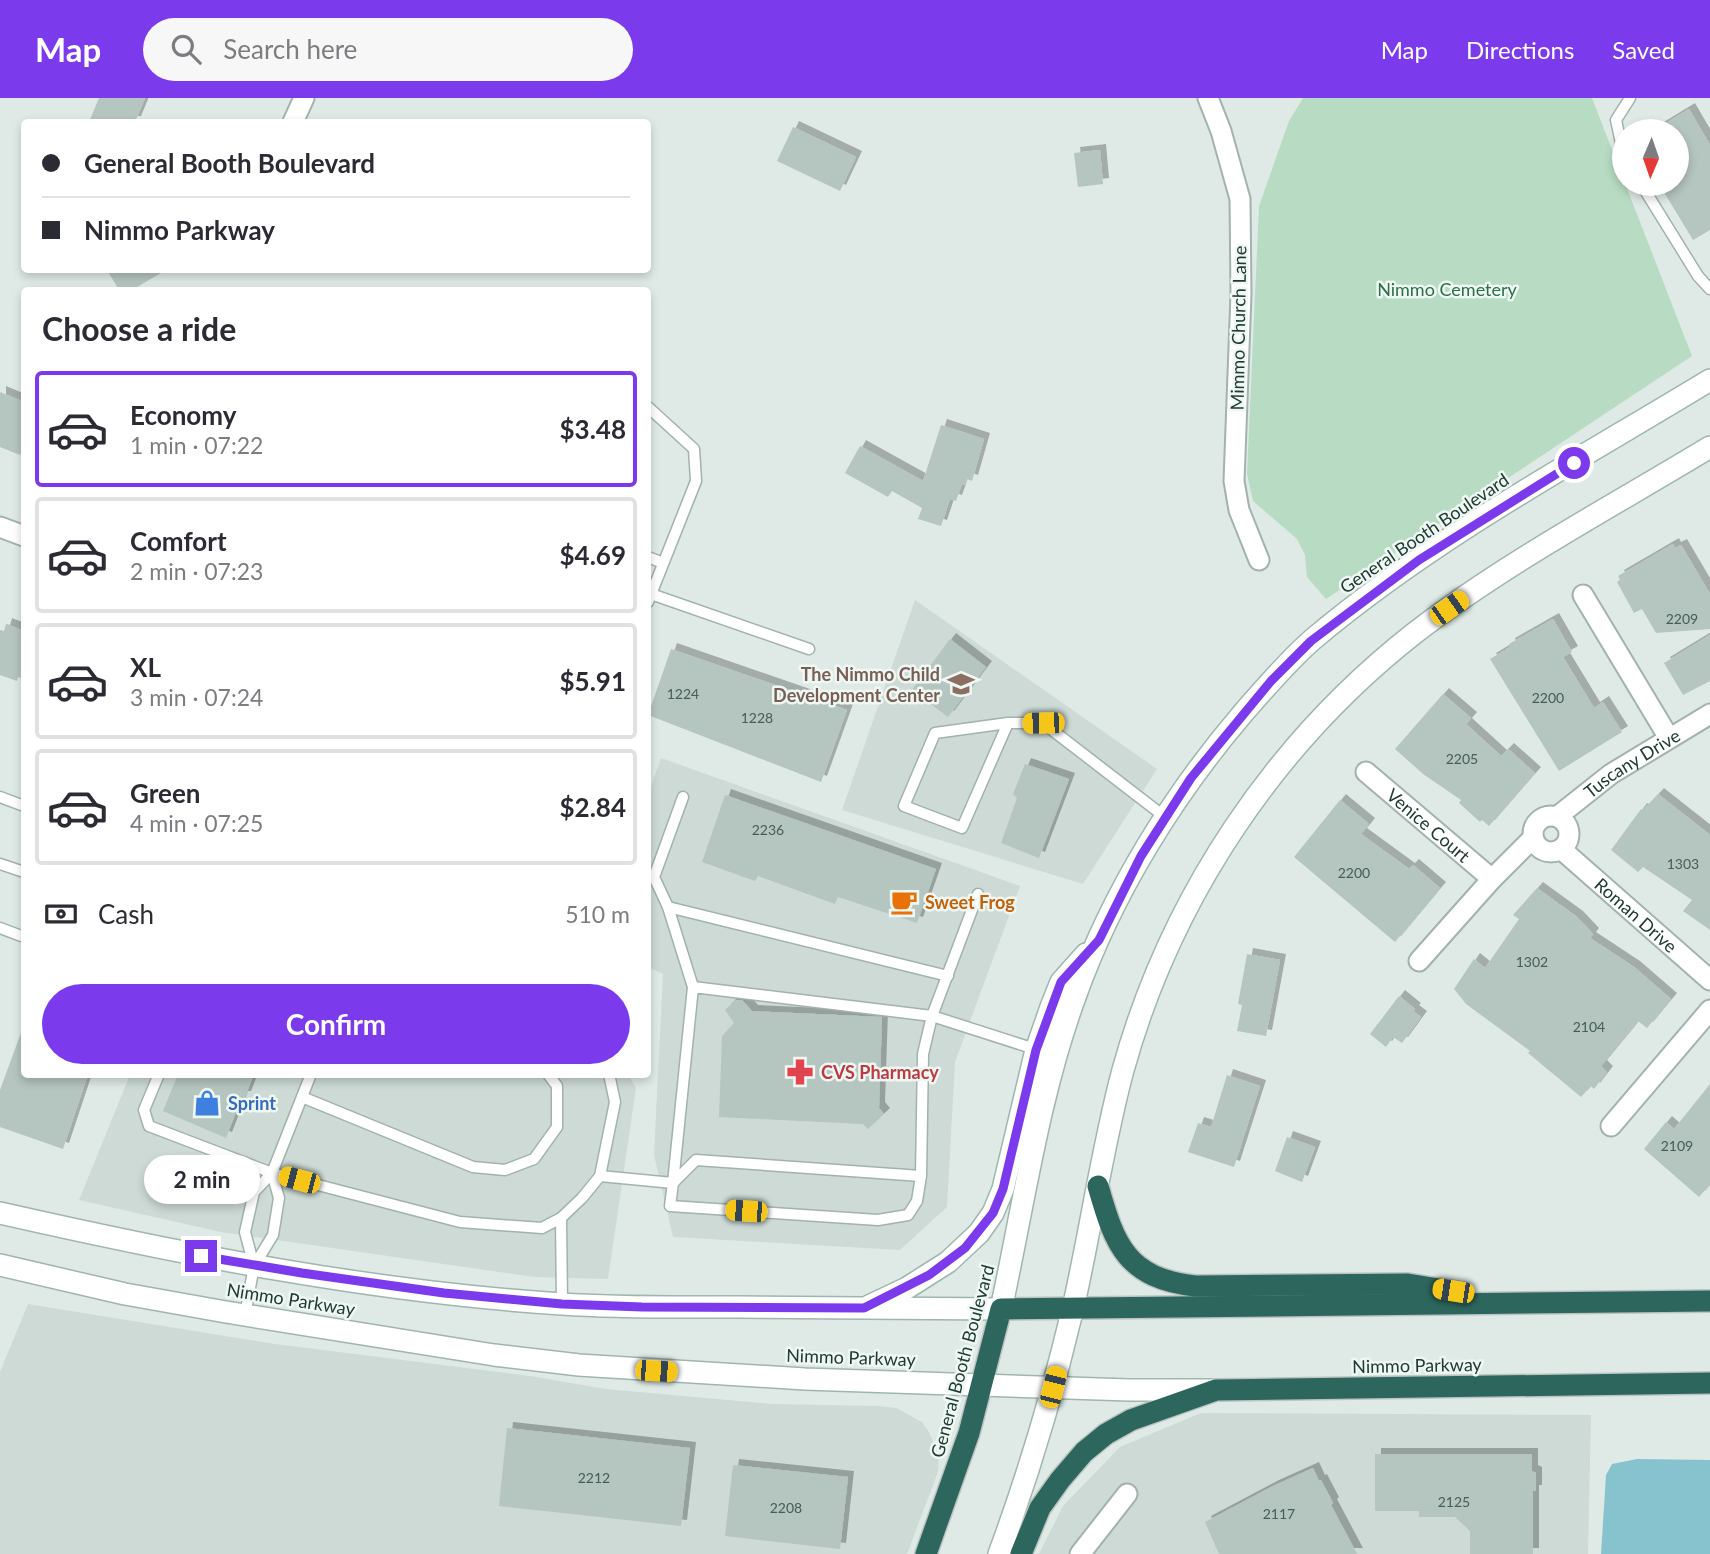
<!DOCTYPE html>
<meta charset="utf-8">
<style>
body{margin:0;font-family:Lato,sans-serif;background:#f7f7f7;color:#2b2b33;height:100vh;display:flex;flex-direction:column;font-size:26px;white-space:nowrap}
*{box-sizing:border-box;margin:0}
p{font-size:23px;color:#7c7c81}
.icon{flex:none;width:38px;height:38px;fill:none;stroke:currentColor;stroke-width:2;stroke-linecap:round;stroke-linejoin:round}
.map{position:relative;flex:1;overflow:hidden}
.side{position:absolute;left:21px;top:189px;width:630px;height:791px;display:flex;flex-direction:column;background:#fff;border-radius:7px;box-shadow:0 4px 10px #0003}
.side>*{flex:none}
.top-card{position:absolute;left:21px;top:21px;width:630px;height:154px;border-radius:7px;box-shadow:0 4px 10px #0003;display:grid;align-content:center;height:154px;padding:0 21px;background:#fff}
.needle{width:46px;rotate:182deg}
.buttons{position:absolute;left:1612px;top:21px;display:grid;gap:14px}
.buttons a{display:grid;place-items:center;width:77px;height:77px;border-radius:50%;background:#fff;box-shadow:0 4px 10px #0003;font-size:35px}
.end{position:absolute;width:32px;height:32px;margin:-16px;border:9px solid #7c3aed;background:#fff;box-shadow:0 0 0 4px #fff}
.from{border-radius:50%}
.bubble{position:absolute;height:49px;border-radius:24px;background:#fff;box-shadow:0 4px 10px #0003;font-size:23px;font-weight:700;line-height:49px;text-align:center}
.car{position:absolute;width:21px;height:42px;margin:-21px -10px;border-radius:9px;box-shadow:0 0 5px 2px #0007;background:linear-gradient(#f5c518 24%,#345 0 40%,#f5c518 0 76%,#345 0 86%,#f5c518 0)}
.top-card b{display:flex;align-items:center;gap:24px;height:66px;font-size:26px}
.top-card b+b{border-top:2px solid #e1e1e2}
.top-card i{width:18px;height:18px;background:#2b2b33}
ul{padding:0;list-style:none}
li{display:flex;align-items:center;gap:21px;height:116px;margin:0 14px 10px;padding:0 7px;border:4px solid #e1e1e2;border-radius:7px}
li div{flex:1}
li b{display:block;font-size:26px}
li em{font-style:normal;font-weight:700}
li.selected{border-color:#7c3aed}
li>.icon{width:63px;height:63px;stroke-width:1.5}
h2{padding:0 21px;font-size:32px;line-height:84px}
.pay{display:flex;align-items:center;gap:18px;height:77px;padding:0 21px;font-size:26px}
.pay p{margin-inline-start:auto}
.primary-button{display:flex;gap:14px;margin-top:auto;padding:14px 21px}
.primary-button a{flex:1;height:80px;border-radius:42px;background:#7c3aed;color:#fff;font-size:28px;font-weight:700;line-height:80px;text-align:center}
header{display:flex;align-items:center;gap:42px;box-sizing:border-box;height:98px;padding:0 35px;background:#7c3aed;color:#fff}
header strong{font-size:33px}
nav{display:flex;gap:38px;margin-inline-start:auto;font-size:24px}
.search{width:490px;height:63px;background:#f7f7f7;display:flex;align-items:center;gap:18px;box-sizing:border-box;padding:0 24px;border-radius:38px;color:#7c7c81;font-size:26px}
.map>svg:first-child{display:block}
</style>
<header>
<strong>Map</strong>
<div class="search"><svg class="icon" aria-label="search" viewBox="0 0 24 24"><circle cx="10" cy="10" r="6"/><path d="M15 15l6 6"/></svg>Search here</div>
<nav><a>Map</a><a>Directions</a><a>Saved</a></nav>
</header>
<div class="map">
<svg width="1710" height="1456" viewBox="0 0 1710 1456">
<defs>
<filter id="shadow"><feDropShadow dx="6" dy="-6" stdDeviation="0" flood-color="#0004"/></filter>
</defs>
<rect width="100%" height="100%" fill="#dfeae6"/>
<g fill="#cddad5">
<path d="M 915,502 L 1157,671 L 1083,786 L 842,712 Z"/>
<path d="M 661,660 L 1020,788 L 955,964 L 947,1109 L 900,1152 L 673,1139 L 654,1057 L 663,876 L 648,869 L 648,697 Z"/>
<path d="M 628,976 L 636,990 L 608,1181 L 534,1179 L 221,1134 L 79,1102 L 130,977 Z"/>
<path d="M 28,1206 L 275,1246 L 530,1278 L 606,1291 L 772,1306 L 877,1308 L 896,1310 L 922,1324 L 929,1334 L 939,1358 L 938,1374 L 907,1456 L 0,1456 L 0,1274 Z"/>
<path d="M 1201,1315 L 1591,1317 L 1588,1456 L 1039,1456 L 1063,1408 L 1120,1349 Z"/>
</g>
<path fill="#b8dcc3" d="M 1303,0 L 1592,0 L 1692,258 L 1326,501 L 1307,479 L 1305,457 L 1297,441 L 1253,403 L 1247,376 L 1259,108 L 1289,23 Z"/>
<path fill="#87c2cf" d="M 1637,1361 L 1710,1362 L 1710,1456 L 1601,1456 L 1606,1377 L 1612,1366 Z"/>
<g fill="#b5c5bf" filter="url(#shadow)">
<path d="M 99,0 L 145,0 L 135,24 L 89,24 Z"/>
<path d="M 1689,11 L 1710,47 L 1710,132 L 1693,142 L 1659,86 L 1676,86 L 1676,33 L 1653,33 Z"/>
<path d="M 793,29 L 856,59 L 840,93 L 777,63 Z"/>
<path d="M 1100,52 L 1103,86 L 1078,89 L 1074,55 Z"/>
<path d="M 107,172 L 166,172 L 132,192 L 119,192 Z"/>
<path d="M 0,294 L 24,304 L 24,346 L 20,357 L 0,349 Z"/>
<path d="M 941,327 L 984,341 L 972,383 L 967,381 L 965,387 L 962,386 L 956,403 L 950,401 L 941,428 L 918,421 L 922,410 L 892,393 L 888,399 L 845,375 L 860,348 L 923,383 Z"/>
<path d="M 1673,446 L 1675,450 L 1681,447 L 1710,496 L 1710,531 L 1656,535 L 1642,511 L 1634,515 L 1617,484 L 1620,482 L 1618,478 Z"/>
<path d="M 1553,521 L 1572,554 L 1563,559 L 1594,610 L 1603,604 L 1622,634 L 1559,673 L 1490,561 L 1510,549 L 1509,546 Z"/>
<path d="M 6,526 L 24,533 L 24,581 L 18,579 L 17,583 L 0,577 L 0,532 L 4,533 Z"/>
<path d="M 1710,537 L 1710,583 L 1683,597 L 1664,565 Z"/>
<path d="M 950,541 L 986,569 L 948,619 L 912,592 Z"/>
<path d="M 671,551 L 847,612 L 821,684 L 648,617 Z"/>
<path d="M 1443,596 L 1471,620 L 1466,626 L 1501,658 L 1508,651 L 1535,675 L 1489,728 L 1482,722 L 1480,724 L 1459,705 L 1461,702 L 1423,676 L 1395,651 Z"/>
<path d="M 1025,666 L 1069,681 L 1039,760 L 1001,745 L 1017,700 L 1013,696 Z"/>
<path d="M 1658,696 L 1710,737 L 1710,832 L 1683,813 L 1692,802 L 1643,769 L 1638,774 L 1611,752 L 1641,711 L 1643,712 Z"/>
<path d="M 725,697 L 936,771 L 917,825 L 838,799 L 835,806 L 758,778 L 755,783 L 702,764 Z"/>
<path d="M 1340,702 L 1369,726 L 1361,736 L 1409,771 L 1413,767 L 1440,790 L 1395,844 L 1294,759 Z"/>
<path d="M 1537,790 L 1577,819 L 1593,836 L 1590,840 L 1634,869 L 1671,901 L 1647,930 L 1638,923 L 1601,968 L 1607,974 L 1594,991 L 1591,988 L 1581,999 L 1528,955 L 1530,953 L 1466,906 L 1454,891 L 1474,861 L 1485,870 L 1519,821 L 1513,817 Z"/>
<path d="M 1247,856 L 1280,862 L 1266,938 L 1237,933 L 1242,907 L 1238,906 Z"/>
<path d="M 1399,898 L 1415,911 L 1413,913 L 1421,919 L 1402,945 L 1393,939 L 1386,949 L 1370,936 Z"/>
<path d="M 735,902 L 742,902 L 752,913 L 882,919 L 879,1010 L 884,1016 L 868,1031 L 863,1026 L 719,1019 L 722,938 L 734,925 L 725,912 Z"/>
<path d="M 22,932 L 24,932 L 24,976 L 88,976 L 63,1051 L 0,1029 L 0,992 Z"/>
<path d="M 178,976 L 254,976 L 245,999 L 242,999 L 226,1040 L 163,1013 Z"/>
<path d="M 1227,977 L 1260,988 L 1234,1069 L 1188,1054 L 1198,1025 L 1211,1029 Z"/>
<path d="M 1710,986 L 1710,1086 L 1699,1099 L 1644,1051 L 1666,1024 L 1674,1031 Z"/>
<path d="M 1287,1039 L 1315,1049 L 1302,1084 L 1275,1073 Z"/>
<path d="M 507,1330 L 690,1350 L 681,1428 L 499,1408 Z"/>
<path d="M 1375,1356 L 1532,1356 L 1532,1373 L 1536,1375 L 1536,1393 L 1533,1393 L 1533,1456 L 1470,1456 L 1470,1433 L 1455,1419 L 1419,1419 L 1419,1413 L 1375,1413 Z"/>
<path d="M 733,1367 L 848,1379 L 840,1451 L 725,1438 Z"/>
<path d="M 1313,1370 L 1319,1383 L 1321,1382 L 1333,1405 L 1331,1407 L 1357,1456 L 1219,1456 L 1205,1424 L 1273,1388 Z"/>
</g>
<g fill="none" stroke-linecap="round" stroke-linejoin="round">
<g stroke="#a2b2ad" stroke-width="13">
<g id="lane">
<path d="M 1624,59 L 1616,22 L 1630,0"/>
<path d="M 1641,86 L 1698,178 L 1710,191"/>
<path d="M 648,309 L 694,351 L 696,383 L 648,504"/>
<path d="M 648,459 L 663,465"/>
<path d="M 651,496 L 809,551"/>
<path d="M 1008,625 L 935,635 L 904,708 L 962,730 L 1008,625 L 1043,625 L 1165,719"/>
<path d="M 0,699 L 24,708"/>
<path d="M 683,699 L 654,779 L 668,809 L 693,889"/>
<path d="M 0,766 L 24,774"/>
<path d="M 978,796 L 932,918 L 1038,952"/>
<path d="M 668,809 L 948,878"/>
<path d="M 0,830 L 24,839"/>
<path d="M 159,976 L 144,1012 L 149,1028 L 272,1075 L 460,1124 L 542,1130 L 561,1120 L 582,1100 L 600,1078 L 615,1004 L 609,976"/>
<path d="M 302,999 L 473,1069 L 505,1072 L 534,1061 L 557,1029 L 557,988 L 548,976"/>
<path d="M 272,1075 L 311,976"/>
<path d="M 600,1078 L 673,1085 L 693,889 L 932,918 L 923,956 L 921,1078 L 917,1103 L 908,1117 L 878,1122 L 670,1108 L 673,1085 L 696,1062 L 921,1078"/>
<path d="M 561,1120 L 562,1206"/>
<path d="M 245,1217 L 254,1168 L 273,1137 L 279,1100 L 272,1075 L 254,1094 L 245,1134 L 254,1168"/>
</g>
</g>
<g stroke="#a2b2ad" stroke-width="23">
<g id="street">
<path d="M 1208,0 L 1221,33 L 1240,101 L 1241,196 L 1234,383 L 1239,412 L 1259,462"/>
<path d="M 293,24 L 304,0"/>
<path d="M 0,429 L 24,438"/>
<path d="M 1583,497 L 1669,640"/>
<path id="s1" d="M 1366,674 L 1492,781"/>
<circle cx="1551" cy="736" r="18"/>
<path id="s2" d="M 1558,718 L 1611,676 L 1710,616"/>
<path id="s3" d="M 1561,751 L 1710,882"/>
<path d="M 1419,863 L 1492,781 L 1533,740"/>
<path d="M 1611,1028 L 1710,912"/>
<path d="M 1080,1456 L 1127,1396"/>
</g>
</g>
<g stroke="#9eb6ae" stroke-width="24">
<g id="secondary">
<path d="M 0,1115 C 185,1157 373,1194 562,1206 C 620,1210 679,1209 737,1209 C 825,1210 913,1211 1001,1211 C 1024,1106 1038,1000 1075,899 C 1112,795 1173,697 1244,614 C 1266,589 1287,564 1312,542 C 1433,440 1575,364 1710,282"/>
<path d="M 0,1167 L 125,1196 L 226,1214 L 494,1257 L 579,1267 L 805,1281 L 1129,1292 L 1211,1292"/>
<path d="M 869,1208 L 907,1190 L 948,1164 L 979,1135 L 993,1115 L 1003,1091 L 1036,952 L 1051,909 L 1061,884 L 1086,856"/>
<path d="M 999,1456 C 1029,1375 1053,1294 1073,1210 C 1091,1131 1102,1050 1123,972 C 1171,799 1275,644 1416,534 C 1507,464 1611,409 1710,349"/>
</g>
</g>
<g stroke="#bcc4c2" stroke-width="24">
<g id="highway">
<path d="M 1098,1088 C 1115,1148 1127,1180 1195,1188 L 1408,1186 L 1463,1195"/>
<path d="M 926,1456 L 969,1335 L 1001,1211 L 1710,1203"/>
<path d="M 1021,1456 L 1040,1410 L 1060,1382 L 1084,1354 L 1106,1336 L 1131,1322 L 1216,1292 L 1710,1285"/>
</g>
</g>
<use href="#lane" stroke="#fff" stroke-width="10"/>
<use href="#street" stroke="#fff" stroke-width="19"/>
<use href="#secondary" stroke="#fff" stroke-width="21"/>
<use href="#highway" stroke="#2d665c" stroke-width="21"/>
</g>
<g fill="none" stroke-linecap="round" stroke-linejoin="round">
<path stroke="#7c3aed" stroke-width="9" d="M 201,1158 L 302,1175 L 444,1195 L 562,1206 L 642,1209 L 864,1210 L 929,1177 L 965,1150 L 993,1115 L 1003,1091 L 1036,952 L 1061,884 L 1099,842 L 1141,758 L 1191,680 L 1271,583 L 1311,543 L 1419,462 L 1574,365"/>
</g>
<defs>
<g id="school-bare" transform="scale(2.1)"><path d="M0-5L7-2L0 1L-7-2ZM-4 1L0 2.5L4 1V4Q0 6-4 4Z" fill="#8d6e63" stroke="#eff7f3" stroke-width="2.5" paint-order="stroke"/></g>
<g id="cafe-bare" transform="scale(2.1)"><path d="M-5.5-4.5H6V0H3Q3 3.5 0 3.5H-2.5Q-5.5 3.5-5.5 0ZM3-3.2v2h1.7v-2ZM-6 4.5H4V6H-6Z" fill="#e8710a" stroke="#eff7f3" stroke-width="2.5" paint-order="stroke"/></g>
<g id="pharmacy-bare" transform="scale(2.1)"><path d="M-2-6h4v4h4v4h-4v4h-4v-4h-4v-4h4Z" fill="#e0444e" stroke="#eff7f3" stroke-width="2.5" paint-order="stroke"/></g>
<g id="shop-bare" transform="scale(2.1)"><path d="M-5-2.5h2.3a2.7 3.5 0 0 1 5.4 0H5L5.5 6h-11ZM-1.5-2.5h3a1.5 2.3 0 0 0-3 0Z" fill="#3f7fe0" stroke="#eff7f3" stroke-width="2.5" paint-order="stroke"/></g>
</defs>
<g fill-rule="evenodd">
<use href="#school-bare" x="961" y="586"/>
<use href="#cafe-bare" x="904" y="804"/>
<use href="#pharmacy-bare" x="800" y="974"/>
<use href="#shop-bare" x="207" y="1005"/>
</g>
<g text-anchor="middle" dominant-baseline="central" stroke-width="5" stroke-linejoin="round" paint-order="stroke">
<g font-size="14" fill="#455d57">
<text x="1682" y="520">2209</text>
<text x="683" y="595">1224</text>
<text x="1548" y="599">2200</text>
<text x="757" y="619">1228</text>
<text x="1462" y="660">2205</text>
<text x="768" y="731">2236</text>
<text x="1683" y="765">1303</text>
<text x="1354" y="774">2200</text>
<text x="1532" y="863">1302</text>
<text x="1589" y="928">2104</text>
<text x="1677" y="1047">2109</text>
<text x="594" y="1379">2212</text>
<text x="1454" y="1403">2125</text>
<text x="786" y="1409">2208</text>
<text x="1279" y="1415">2117</text>
</g>
<g font-size="18" fill="#2b7048" stroke="#eff7f3">
<text x="1447" y="191">Nimmo Cemetery</text>
</g>
<g font-size="18" fill="#203a34" stroke="#eff7f3">
<text transform="translate(1238 230) rotate(-89)">Mimmo Church Lane</text>
<text transform="translate(1424 435) rotate(-34)">General Booth Boulevard</text>
<text stroke="none"><textPath href="#s2" startOffset="91">Tuscany Drive</textPath></text>
<text stroke="none"><textPath href="#s1" startOffset="82">Venice Court</textPath></text>
<text stroke="none"><textPath href="#s3" startOffset="100">Roman Drive</textPath></text>
<text transform="translate(291 1201) rotate(9)">Nimmo Parkway</text>
<text transform="translate(851 1259) rotate(2)">Nimmo Parkway</text>
<text transform="translate(962 1263) rotate(-75)">General Booth Boulevard</text>
<text transform="translate(1417 1267) rotate(-1)">Nimmo Parkway</text>
</g>
<g font-size="18" font-weight="bold" fill="#785e54" stroke="#eff7f3" text-anchor="end">
<text x="940" y="576">The Nimmo Child<tspan x="940" dy="21">Development Center</tspan></text>
</g>
<g font-size="18" font-weight="bold" fill="#c56008" stroke="#eff7f3" text-anchor="start">
<text x="925" y="804">Sweet Frog</text>
</g>
<g font-size="18" font-weight="bold" fill="#be3a42" stroke="#eff7f3" text-anchor="start">
<text x="821" y="974">CVS Pharmacy</text>
</g>
<g font-size="18" font-weight="bold" fill="#366cbe" stroke="#eff7f3" text-anchor="start">
<text x="228" y="1005">Sprint</text>
</g>
</g>
</svg>
<div class="buttons">
<a><svg class="needle" viewBox="-14 -14 28 28"><path d="M0-13l5 13h-10z" fill="#e53935"/><path d="M0 13l5-13h-10z" fill="#7c7c81"/></svg></a>
</div>
<i class="end from" style="left:1574px;top:365px"></i>
<i class="end" style="left:201px;top:1158px"></i>
<div class="bubble" style="left:144px;top:1057px;width:116px">2 min</div>
<i class="car" style="left:1449px;top:510px;rotate:55deg"></i>
<i class="car" style="left:1043px;top:625px;rotate:269deg"></i>
<i class="car" style="left:299px;top:1082px;rotate:285deg"></i>
<i class="car" style="left:746px;top:1113px;rotate:274deg"></i>
<i class="car" style="left:1453px;top:1193px;rotate:279deg"></i>
<i class="car" style="left:656px;top:1273px;rotate:93deg"></i>
<i class="car" style="left:1053px;top:1289px;rotate:14deg"></i>
<div class="top-card">
<b><i class="from"></i>General Booth Boulevard</b>
<b><i></i>Nimmo Parkway</b>
</div>
<section class="side">
<h2>Choose a ride</h2>
<ul>
<li class="selected"><svg class="icon" aria-label="car" viewBox="0 0 24 24"><path d="M5 17H2v-5l4-1 3-4h7l3 4 3 1v5h-3M9 17h6M6 11h13"/><circle cx="7" cy="17" r="2"/><circle cx="17" cy="17" r="2"/></svg><div><b>Economy</b><p>1 min · 07:22</p></div><em>$3.48</em></li>
<li><svg class="icon" aria-label="car" viewBox="0 0 24 24"><path d="M5 17H2v-5l4-1 3-4h7l3 4 3 1v5h-3M9 17h6M6 11h13"/><circle cx="7" cy="17" r="2"/><circle cx="17" cy="17" r="2"/></svg><div><b>Comfort</b><p>2 min · 07:23</p></div><em>$4.69</em></li>
<li><svg class="icon" aria-label="car" viewBox="0 0 24 24"><path d="M5 17H2v-5l4-1 3-4h7l3 4 3 1v5h-3M9 17h6M6 11h13"/><circle cx="7" cy="17" r="2"/><circle cx="17" cy="17" r="2"/></svg><div><b>XL</b><p>3 min · 07:24</p></div><em>$5.91</em></li>
<li><svg class="icon" aria-label="car" viewBox="0 0 24 24"><path d="M5 17H2v-5l4-1 3-4h7l3 4 3 1v5h-3M9 17h6M6 11h13"/><circle cx="7" cy="17" r="2"/><circle cx="17" cy="17" r="2"/></svg><div><b>Green</b><p>4 min · 07:25</p></div><em>$2.84</em></li>
</ul>
<div class="pay"><svg class="icon" aria-label="cash" viewBox="0 0 24 24"><path d="M3 7h18v10H3z"/><circle cx="12" cy="12" r="2"/></svg>Cash<p>510 m</p></div>
<div class="primary-button"><a>Confirm</a></div>
</section>
</div>
